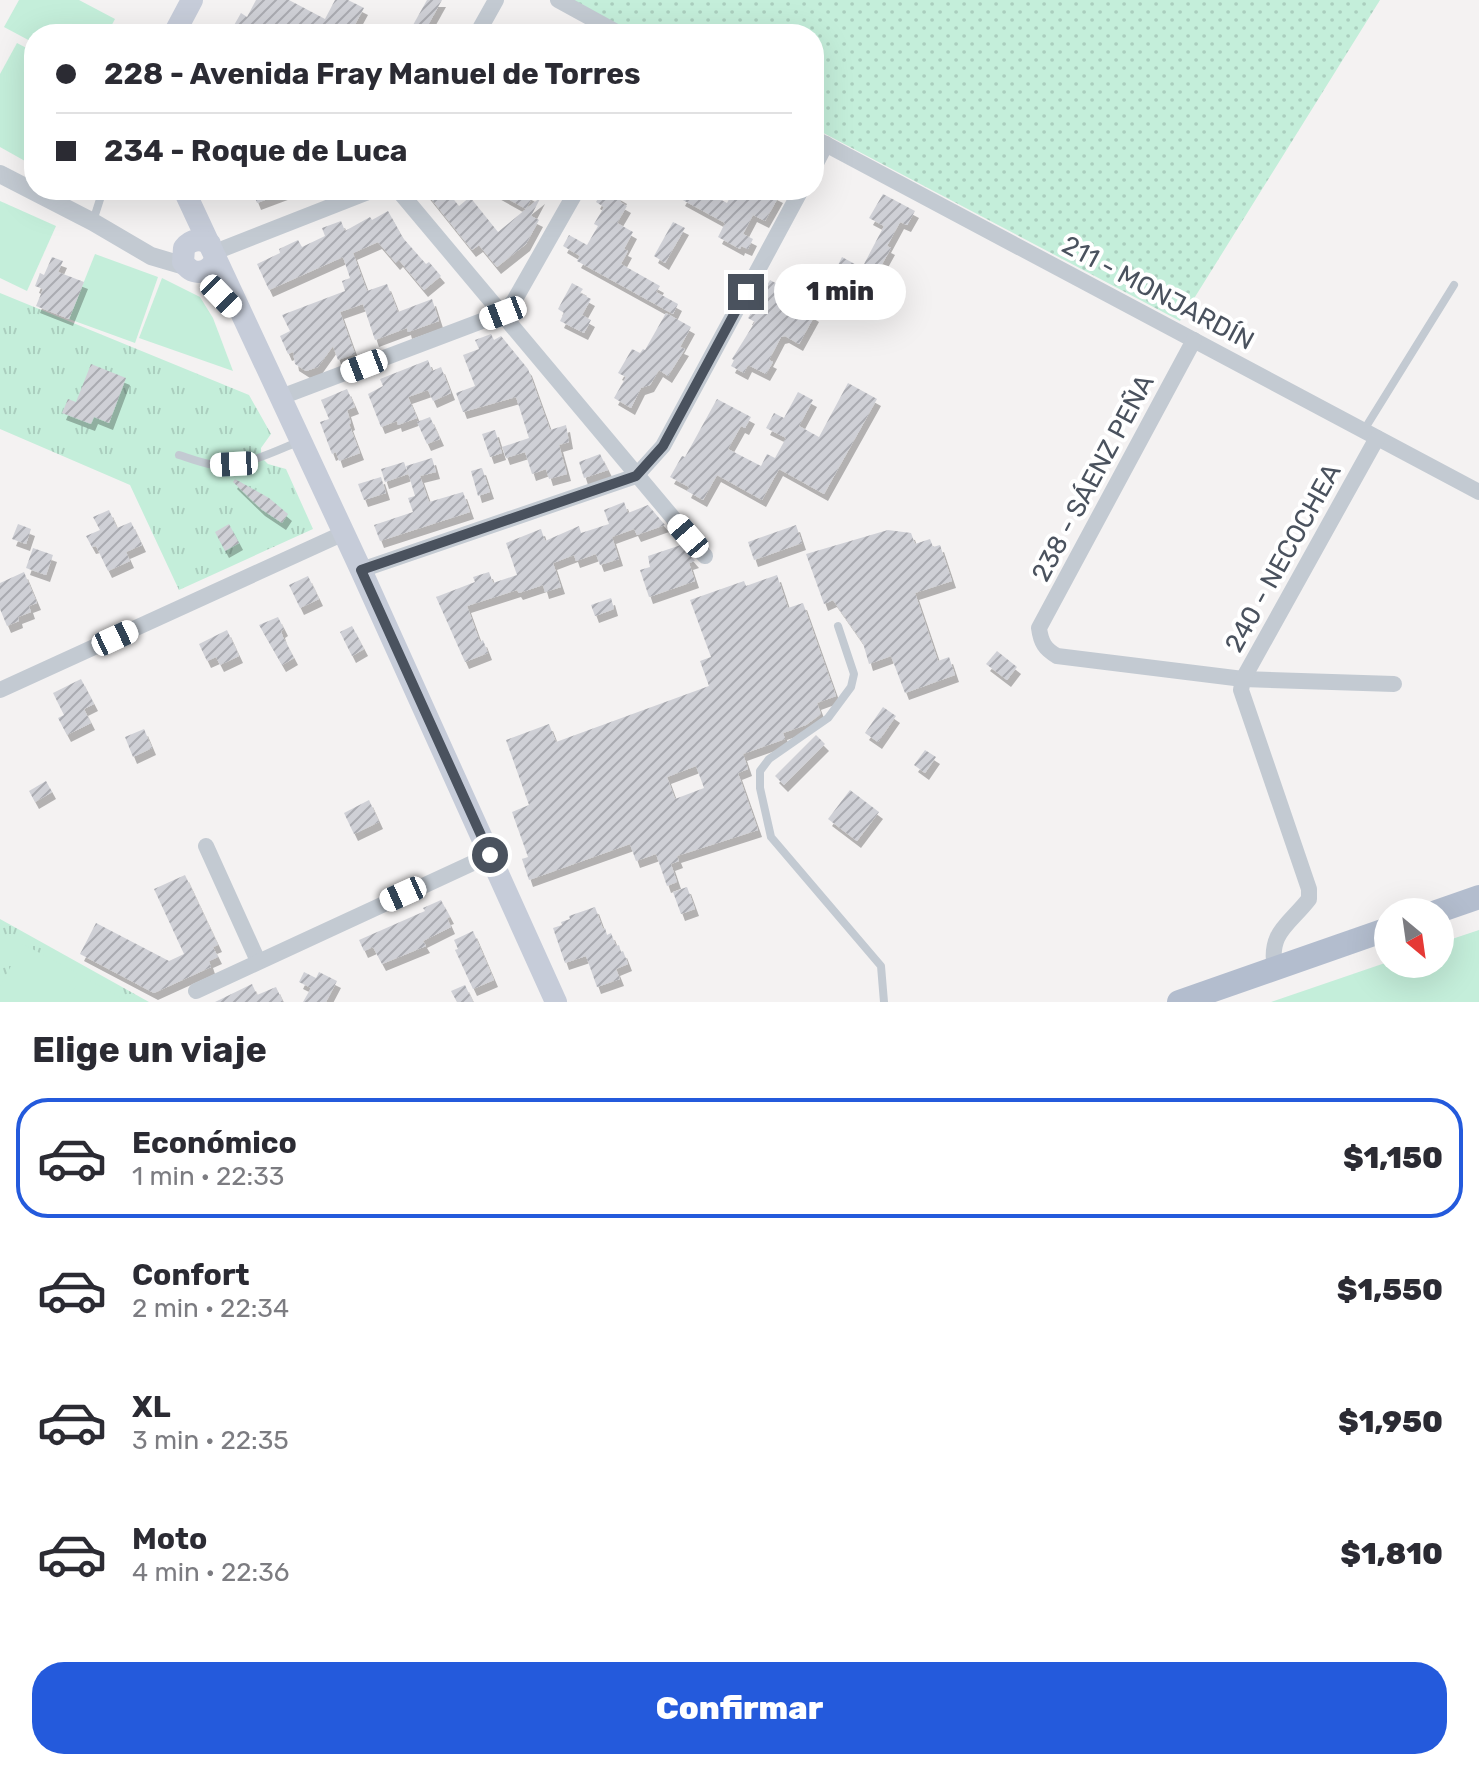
<!DOCTYPE html>
<html lang="es">
<meta charset="utf-8">
<style>
body{margin:0;font-family:Rubik,sans-serif;background:#f7f7f7;color:#2b2b33;height:100vh;display:flex;flex-direction:column;font-size:30px;white-space:nowrap}
*{box-sizing:border-box;margin:0}
p{font-size:26px;color:#7c7c81}
.icon{flex:none;width:44px;height:44px;fill:none;stroke:currentColor;stroke-width:2;stroke-linecap:round;stroke-linejoin:round}
.map{position:relative;height:1002px;overflow:hidden}
.details{display:flex;flex-direction:column;background:#fff;flex:1}
.details>*{flex:none}
.hud{position:absolute;left:24px;top:24px;width:800px;height:176px;border-radius:32px;box-shadow:0 8px 32px #0002;display:grid;align-content:center;height:176px;padding:0 32px;background:#fff}
.needle{width:52px;rotate:151deg}
.buttons{position:absolute;left:1374px;top:898px;display:grid;gap:16px}
.buttons a{display:grid;place-items:center;width:80px;height:80px;border-radius:50%;background:#fff;box-shadow:0 8px 32px #0002;font-size:40px}
.end{position:absolute;width:36px;height:36px;margin:-18px;border:10px solid #4a525e;background:#fff;box-shadow:0 0 0 4px #fff}
.from{border-radius:50%}
.bubble{position:absolute;height:56px;border-radius:28px;background:#fff;box-shadow:0 8px 32px #0002;font-size:26px;font-weight:800;line-height:56px;text-align:center}
.car{position:absolute;width:24px;height:48px;margin:-24px -12px;border-radius:10px;box-shadow:0 0 6px 2px #0007;background:linear-gradient(#fff 24%,#345 0 40%,#fff 0 76%,#345 0 86%,#fff 0)}
.hud b{display:flex;align-items:center;gap:28px;height:76px;font-size:30px}
.hud b+b{border-top:2px solid #e1e1e2}
.hud i{width:20px;height:20px;background:#2b2b33}
ul{padding:0;list-style:none}
li{display:flex;align-items:center;gap:24px;height:120px;margin:0 16px 12px;padding:0 16px;border:4px solid transparent;border-radius:32px}
li div{flex:1}
li b{display:block;font-size:30px}
li em{font-style:normal;font-weight:800}
li.selected{border-color:#245adc}
li>.icon{width:72px;height:72px;stroke-width:1.5}
h2{padding:0 32px;font-size:36px;line-height:96px}
.action{display:flex;gap:16px;margin-top:auto;padding:16px 32px}
.action a{flex:1;height:92px;border-radius:32px;background:#245adc;color:#fff;font-size:32px;font-weight:800;line-height:92px;text-align:center}
.map>svg:first-child{display:block}
</style>
<div class="map">
<svg width="1479" height="1002" viewBox="0 0 1479 1002">
<defs>
<pattern id="grass-dots" width="8" height="8" patternUnits="userSpaceOnUse" patternTransform="scale(2)"><rect width="8" height="8" fill="#c4eeda"/><path d="M2 2h.1M6 6h.1" fill="none" stroke="#aacebe" stroke-width="1.8" stroke-linecap="round"/></pattern>
<pattern id="park-tufts" width="24" height="20" patternUnits="userSpaceOnUse" patternTransform="scale(2)"><rect width="24" height="20" fill="#c4eeda"/><path d="M3 7l-1-3M5 7V3M7 7l1-3M15 17l-1-3M17 17v-4M19 17l1-3" fill="none" stroke="#aacebe"/></pattern>
<pattern id="building-hatch" width="6" height="6" patternUnits="userSpaceOnUse" patternTransform="scale(2)"><rect width="6" height="6" fill="#cfd0d6"/><path d="M-1 1l2-2M0 6l6-6M5 7l2-2" fill="none" stroke="#aaabb1"/></pattern>
<filter id="shadow"><feDropShadow dx="4" dy="7" stdDeviation="0" flood-color="#0004"/></filter>
</defs>
<rect width="100%" height="100%" fill="#f4f2f2"/>
<path fill="url(#grass-dots)" d="M 571,0 L 1380,0 L 1180,321 L 814,128 L 814,34 L 636,34 Z"/>
<g fill="url(#park-tufts)">
<path d="M 0,293 L 249,395 L 271,434 L 261,448 L 261,457 L 268,464 L 286,469 L 313,529 L 179,590 L 130,485 L 0,429 Z"/>
<path d="M 0,919 L 149,1002 L 0,1002 Z"/>
</g>
<g fill="#c4eeda">
<path d="M 19,0 L 79,0 L 115,19 L 107,34 L 34,34 L 34,43 L 4,27 Z"/>
<path d="M 17,43 L 34,52 L 34,146 L 25,161 L 0,147 L 0,74 Z"/>
<path d="M 0,201 L 56,226 L 27,291 L 0,278 Z"/>
<path d="M 95,254 L 158,277 L 135,343 L 69,319 Z"/>
<path d="M 162,278 L 200,297 L 213,318 L 233,371 L 139,338 Z"/>
<path d="M 1479,930 L 1479,1002 L 1271,1002 L 1388,962 L 1388,964 L 1440,964 L 1440,943 Z"/>
<path d="M 23,944 L 77,973 L 61,1002 L 0,1002 L 0,986 Z"/>
<path d="M 81,976 L 129,1002 L 67,1002 Z"/>
</g>
<g fill="url(#building-hatch)" fill-rule="evenodd" filter="url(#shadow)">
<path d="M 256,0 L 289,0 L 325,19 L 335,0 L 348,0 L 364,8 L 352,30 L 345,26 L 341,34 L 229,34 L 241,13 L 247,17 Z"/>
<path d="M 427,0 L 442,0 L 423,34 L 408,34 Z"/>
<path d="M 252,190 L 289,190 L 289,191 L 257,203 Z"/>
<path d="M 424,190 L 446,190 L 459,206 L 470,197 L 498,232 L 526,209 L 492,190 L 522,190 L 533,196 L 526,209 L 541,197 L 531,216 L 539,220 L 526,244 L 497,267 L 479,245 L 472,250 Z"/>
<path d="M 603,190 L 611,190 L 623,197 L 620,202 L 627,206 L 617,223 L 633,232 L 624,249 L 628,251 L 621,264 L 660,286 L 656,292 L 678,304 L 673,314 L 577,261 L 580,256 L 563,246 L 569,235 L 587,245 L 598,226 L 594,224 L 604,207 L 596,202 Z"/>
<path d="M 686,190 L 703,190 L 727,203 L 734,190 L 767,190 L 779,196 L 765,221 L 753,215 L 743,234 L 753,239 L 748,249 L 741,246 L 740,249 L 718,237 L 725,223 L 681,199 Z"/>
<path d="M 883,194 L 915,211 L 907,225 L 900,222 L 887,246 L 891,248 L 876,275 L 882,278 L 875,290 L 836,269 L 842,257 L 862,268 L 884,226 L 869,218 Z"/>
<path d="M 388,211 L 403,238 L 426,264 L 429,262 L 441,276 L 424,290 L 399,260 L 396,263 L 378,242 L 353,253 L 367,291 L 387,284 L 398,312 L 432,299 L 439,321 L 408,332 L 407,328 L 375,340 L 363,304 L 340,312 L 355,354 L 338,360 L 333,346 L 318,367 L 306,371 L 295,364 L 293,352 L 288,354 L 280,336 L 290,331 L 282,315 L 345,291 L 342,281 L 350,278 L 343,257 L 269,290 L 257,264 L 280,253 L 279,249 L 298,240 L 302,247 L 325,236 L 322,228 L 341,221 L 345,231 L 370,217 L 372,220 Z"/>
<path d="M 673,222 L 685,228 L 665,263 L 654,256 Z"/>
<path d="M 52,257 L 63,261 L 58,272 L 84,282 L 69,319 L 36,306 L 43,289 L 35,286 L 40,273 L 44,275 Z"/>
<path d="M 787,274 L 813,288 L 802,307 L 815,315 L 799,344 L 785,336 L 781,337 L 769,360 L 773,362 L 766,374 L 748,365 L 744,373 L 731,366 L 734,360 L 732,359 L 755,322 L 748,318 L 770,280 L 781,286 Z"/>
<path d="M 572,283 L 583,289 L 580,293 L 591,299 L 582,315 L 591,320 L 584,333 L 560,321 L 564,313 L 558,309 Z"/>
<path d="M 666,313 L 691,327 L 680,347 L 685,349 L 668,376 L 659,370 L 650,385 L 641,388 L 631,408 L 614,398 L 626,377 L 618,373 L 632,349 L 640,353 L 643,349 L 645,350 Z"/>
<path d="M 491,334 L 494,340 L 501,336 L 528,369 L 550,430 L 566,425 L 569,442 L 559,445 L 567,474 L 549,479 L 546,469 L 532,474 L 525,452 L 506,458 L 502,447 L 529,438 L 516,397 L 463,412 L 456,393 L 475,386 L 463,355 L 479,349 L 475,340 Z"/>
<path d="M 428,360 L 432,371 L 441,367 L 451,393 L 433,401 L 428,390 L 408,397 L 417,418 L 398,425 L 397,421 L 381,427 L 368,394 L 383,386 L 380,379 Z"/>
<path d="M 91,364 L 126,378 L 109,423 L 94,417 L 91,424 L 62,413 L 68,399 L 76,402 Z"/>
<path d="M 848,383 L 877,399 L 824,494 L 779,469 L 762,500 L 717,475 L 703,500 L 687,491 L 689,487 L 670,477 L 682,456 L 685,457 L 717,399 L 751,417 L 745,428 L 741,426 L 728,449 L 761,466 L 767,454 L 775,458 L 786,438 L 766,428 L 774,413 L 784,418 L 798,392 L 813,400 L 799,426 L 819,437 Z"/>
<path d="M 347,389 L 355,407 L 347,410 L 351,423 L 349,424 L 360,453 L 339,461 L 336,452 L 332,454 L 320,422 L 329,419 L 321,400 Z"/>
<path d="M 430,417 L 440,439 L 427,444 L 417,422 Z"/>
<path d="M 495,430 L 502,453 L 490,457 L 482,434 Z"/>
<path d="M 600,454 L 608,470 L 584,478 L 579,462 Z"/>
<path d="M 432,458 L 436,472 L 420,476 L 429,502 L 463,492 L 470,512 L 380,541 L 374,525 L 413,512 L 408,498 L 415,496 L 406,466 Z"/>
<path d="M 404,462 L 408,474 L 385,482 L 381,469 Z"/>
<path d="M 482,468 L 490,492 L 478,496 L 471,471 Z"/>
<path d="M 381,477 L 386,493 L 364,500 L 358,484 Z"/>
<path d="M 235,479 L 269,498 L 288,514 L 282,523 L 261,509 L 233,482 Z"/>
<path d="M 624,502 L 628,513 L 648,505 L 665,525 L 637,535 L 634,529 L 612,537 L 619,559 L 600,565 L 596,554 L 576,561 L 574,555 L 553,563 L 561,587 L 545,592 L 543,585 L 519,593 L 517,590 L 467,606 L 480,642 L 483,640 L 488,653 L 465,662 L 436,597 L 475,582 L 473,577 L 489,572 L 493,583 L 517,575 L 506,543 L 541,529 L 545,541 L 579,526 L 581,533 L 609,524 L 604,510 Z"/>
<path d="M 109,510 L 117,528 L 131,522 L 142,545 L 126,552 L 130,561 L 108,571 L 96,546 L 92,547 L 86,536 L 100,530 L 93,517 Z"/>
<path d="M 18,524 L 31,529 L 26,544 L 12,539 Z"/>
<path d="M 229,524 L 239,543 L 225,551 L 215,532 Z"/>
<path d="M 796,525 L 802,543 L 754,560 L 748,542 Z"/>
<path d="M 888,530 L 911,533 L 915,544 L 930,539 L 933,547 L 940,545 L 952,581 L 915,593 L 938,661 L 949,657 L 955,675 L 905,693 L 891,656 L 869,664 L 863,643 L 833,600 L 824,604 L 806,554 Z"/>
<path d="M 681,545 L 695,561 L 689,563 L 695,581 L 649,597 L 640,570 L 650,567 L 648,556 Z"/>
<path d="M 33,548 L 53,555 L 46,575 L 26,568 Z"/>
<path d="M 24,572 L 37,603 L 29,606 L 31,612 L 18,617 L 19,621 L 7,626 L 0,609 L 0,583 Z"/>
<path d="M 777,575 L 788,608 L 803,603 L 836,696 L 817,703 L 821,714 L 806,725 L 783,733 L 785,739 L 743,754 L 748,769 L 738,773 L 758,830 L 677,856 L 679,861 L 671,864 L 677,882 L 667,886 L 656,854 L 636,861 L 630,844 L 529,880 L 522,859 L 528,857 L 512,812 L 529,805 L 506,740 L 549,724 L 556,742 L 709,686 L 700,661 L 711,657 L 690,600 L 744,581 L 746,586 ZM 696,766 L 704,788 L 675,799 L 667,777 Z"/>
<path d="M 308,576 L 319,599 L 300,608 L 289,585 Z"/>
<path d="M 611,598 L 614,609 L 595,616 L 591,605 Z"/>
<path d="M 278,617 L 284,629 L 281,631 L 283,637 L 294,658 L 282,665 L 259,625 Z"/>
<path d="M 352,626 L 364,649 L 352,656 L 340,632 Z"/>
<path d="M 227,630 L 239,656 L 220,665 L 216,657 L 207,661 L 199,644 Z"/>
<path d="M 997,651 L 1017,667 L 1007,680 L 986,664 Z"/>
<path d="M 81,679 L 94,704 L 84,709 L 91,723 L 67,735 L 58,718 L 64,715 L 53,693 Z"/>
<path d="M 883,707 L 896,716 L 878,742 L 865,733 Z"/>
<path d="M 144,729 L 152,748 L 133,757 L 125,737 Z"/>
<path d="M 816,735 L 825,744 L 784,785 L 775,776 Z"/>
<path d="M 925,750 L 936,757 L 925,773 L 914,765 Z"/>
<path d="M 46,781 L 52,792 L 35,802 L 29,791 Z"/>
<path d="M 850,790 L 879,812 L 857,841 L 828,819 Z"/>
<path d="M 369,800 L 379,822 L 354,834 L 344,813 Z"/>
<path d="M 185,875 L 218,945 L 213,947 L 218,957 L 209,961 L 211,967 L 154,993 L 80,954 L 96,923 L 169,961 L 184,954 L 154,889 Z"/>
<path d="M 687,887 L 695,909 L 681,914 L 673,892 Z"/>
<path d="M 441,900 L 450,917 L 447,918 L 451,927 L 423,941 L 426,946 L 382,964 L 373,947 L 364,951 L 359,940 L 425,911 L 423,908 Z"/>
<path d="M 595,907 L 603,929 L 605,928 L 607,935 L 611,933 L 616,946 L 619,945 L 621,952 L 623,951 L 628,964 L 616,969 L 620,979 L 597,987 L 586,956 L 565,963 L 553,928 L 562,925 L 561,922 L 570,919 L 569,916 Z"/>
<path d="M 473,931 L 494,980 L 473,989 L 455,950 L 458,949 L 454,940 Z"/>
<path d="M 304,972 L 316,978 L 319,972 L 337,981 L 326,1002 L 303,1002 L 311,988 L 299,982 Z"/>
<path d="M 252,984 L 257,995 L 276,987 L 283,1002 L 215,1002 Z"/>
<path d="M 465,985 L 473,1002 L 457,1002 L 451,991 Z"/>
</g>
<g fill="none" stroke-linecap="round" stroke-linejoin="round">
<g stroke="#c3cad2" stroke-width="8">
<path d="M 93,221 L 103,190"/>
<path d="M 1364,430 L 1454,285"/>
<path d="M 179,455 C 189,458 199,462 209,464 C 239,470 273,452 300,441"/>
<path d="M 838,626 L 854,674 L 851,687 L 828,718 L 769,759 L 760,771 L 760,788 L 771,837 L 881,966 L 884,1002"/>
</g>
<g stroke="#c3cad2" stroke-width="16">
<path d="M 558,0 L 620,34"/>
<path d="M 477,34 L 496,0"/>
<path d="M 814,138 L 1479,492"/>
<path d="M 814,167 L 826,144"/>
<path d="M 398,190 L 705,556"/>
<path d="M 215,252 L 373,190"/>
<path d="M 1194,340 L 1039,628 C 1041,643 1045,649 1057,656 L 1243,679 L 1394,684"/>
<path d="M 281,397 L 503,313 L 514,301 L 577,190"/>
<path d="M 361,570 L 636,476 L 663,446 L 801,190"/>
<path d="M 0,690 L 344,533"/>
<path d="M 206,846 L 258,961"/>
<path d="M 1275,969 C 1268,932 1289,925 1309,899 L 1309,889 L 1241,690 L 1243,679 L 1377,438"/>
<path d="M 196,991 L 490,855"/>
</g>
<path stroke="#c3cad2" stroke-width="18" d="M 0,174 L 93,222 L 151,256 L 185,266"/>
<g stroke="#c6ccd9" stroke-width="22">
<path d="M 174,34 L 192,0"/>
<path d="M 184,190 L 361,570 L 556,1002"/>
<path d="M 210,244 C 201,238 191,239 184,248 L 183,262 C 193,277 208,274 216,259"/>
</g>
<g stroke="#b3bdce" stroke-width="24">
<path d="M 1436,912 L 1479,897"/>
<path d="M 1179,1002 L 1388,929"/>
</g>
</g>
<g fill="none" stroke-linecap="round" stroke-linejoin="round">
<path stroke="#4a525e" stroke-width="10" d="M 490,855 L 361,570 L 636,476 L 663,446 L 746,292"/>
</g>
<g text-anchor="middle" dominant-baseline="central" stroke-width="8" stroke-linejoin="round" paint-order="stroke">
<g font-size="26" fill="#4a525e" stroke="#fff">
<text transform="translate(1158 293) rotate(28)">211 - MONJARDÍN</text>
<text transform="translate(1093 478) rotate(-62)">238 - SÁENZ PEÑA</text>
<text transform="translate(1283 558) rotate(-61)">240 - NECOCHEA</text>
</g>
</g>
</svg>
<div class="buttons">
<a><svg class="needle" viewBox="-14 -14 28 28"><path d="M0-13l5 13h-10z" fill="#e53935"/><path d="M0 13l5-13h-10z" fill="#7c7c81"/></svg></a>
</div>
<i class="end from" style="left:490px;top:855px"></i>
<i class="end" style="left:746px;top:292px"></i>
<div class="bubble" style="left:774px;top:264px;width:132px">1 min</div>
<i class="car" style="left:221px;top:296px;rotate:136deg"></i>
<i class="car" style="left:503px;top:313px;rotate:249deg"></i>
<i class="car" style="left:364px;top:366px;rotate:249deg"></i>
<i class="car" style="left:234px;top:464px;rotate:267deg"></i>
<i class="car" style="left:688px;top:536px;rotate:319deg"></i>
<i class="car" style="left:115px;top:638px;rotate:65deg"></i>
<i class="car" style="left:403px;top:894px;rotate:246deg"></i>
<div class="hud">
<b><i class="from"></i>228 - Avenida Fray Manuel de Torres</b>
<b><i></i>234 - Roque de Luca</b>
</div>
</div>
<section class="details">
<h2>Elige un viaje</h2>
<ul>
<li class="selected"><svg class="icon" aria-label="car" viewBox="0 0 24 24"><path d="M5 17H2v-5l4-1 3-4h7l3 4 3 1v5h-3M9 17h6M6 11h13"/><circle cx="7" cy="17" r="2"/><circle cx="17" cy="17" r="2"/></svg><div><b>Económico</b><p>1 min · 22:33</p></div><em>$1,150</em></li>
<li><svg class="icon" aria-label="car" viewBox="0 0 24 24"><path d="M5 17H2v-5l4-1 3-4h7l3 4 3 1v5h-3M9 17h6M6 11h13"/><circle cx="7" cy="17" r="2"/><circle cx="17" cy="17" r="2"/></svg><div><b>Confort</b><p>2 min · 22:34</p></div><em>$1,550</em></li>
<li><svg class="icon" aria-label="car" viewBox="0 0 24 24"><path d="M5 17H2v-5l4-1 3-4h7l3 4 3 1v5h-3M9 17h6M6 11h13"/><circle cx="7" cy="17" r="2"/><circle cx="17" cy="17" r="2"/></svg><div><b>XL</b><p>3 min · 22:35</p></div><em>$1,950</em></li>
<li><svg class="icon" aria-label="car" viewBox="0 0 24 24"><path d="M5 17H2v-5l4-1 3-4h7l3 4 3 1v5h-3M9 17h6M6 11h13"/><circle cx="7" cy="17" r="2"/><circle cx="17" cy="17" r="2"/></svg><div><b>Moto</b><p>4 min · 22:36</p></div><em>$1,810</em></li>
</ul>
<div class="action"><a>Confirmar</a></div>
</section>
